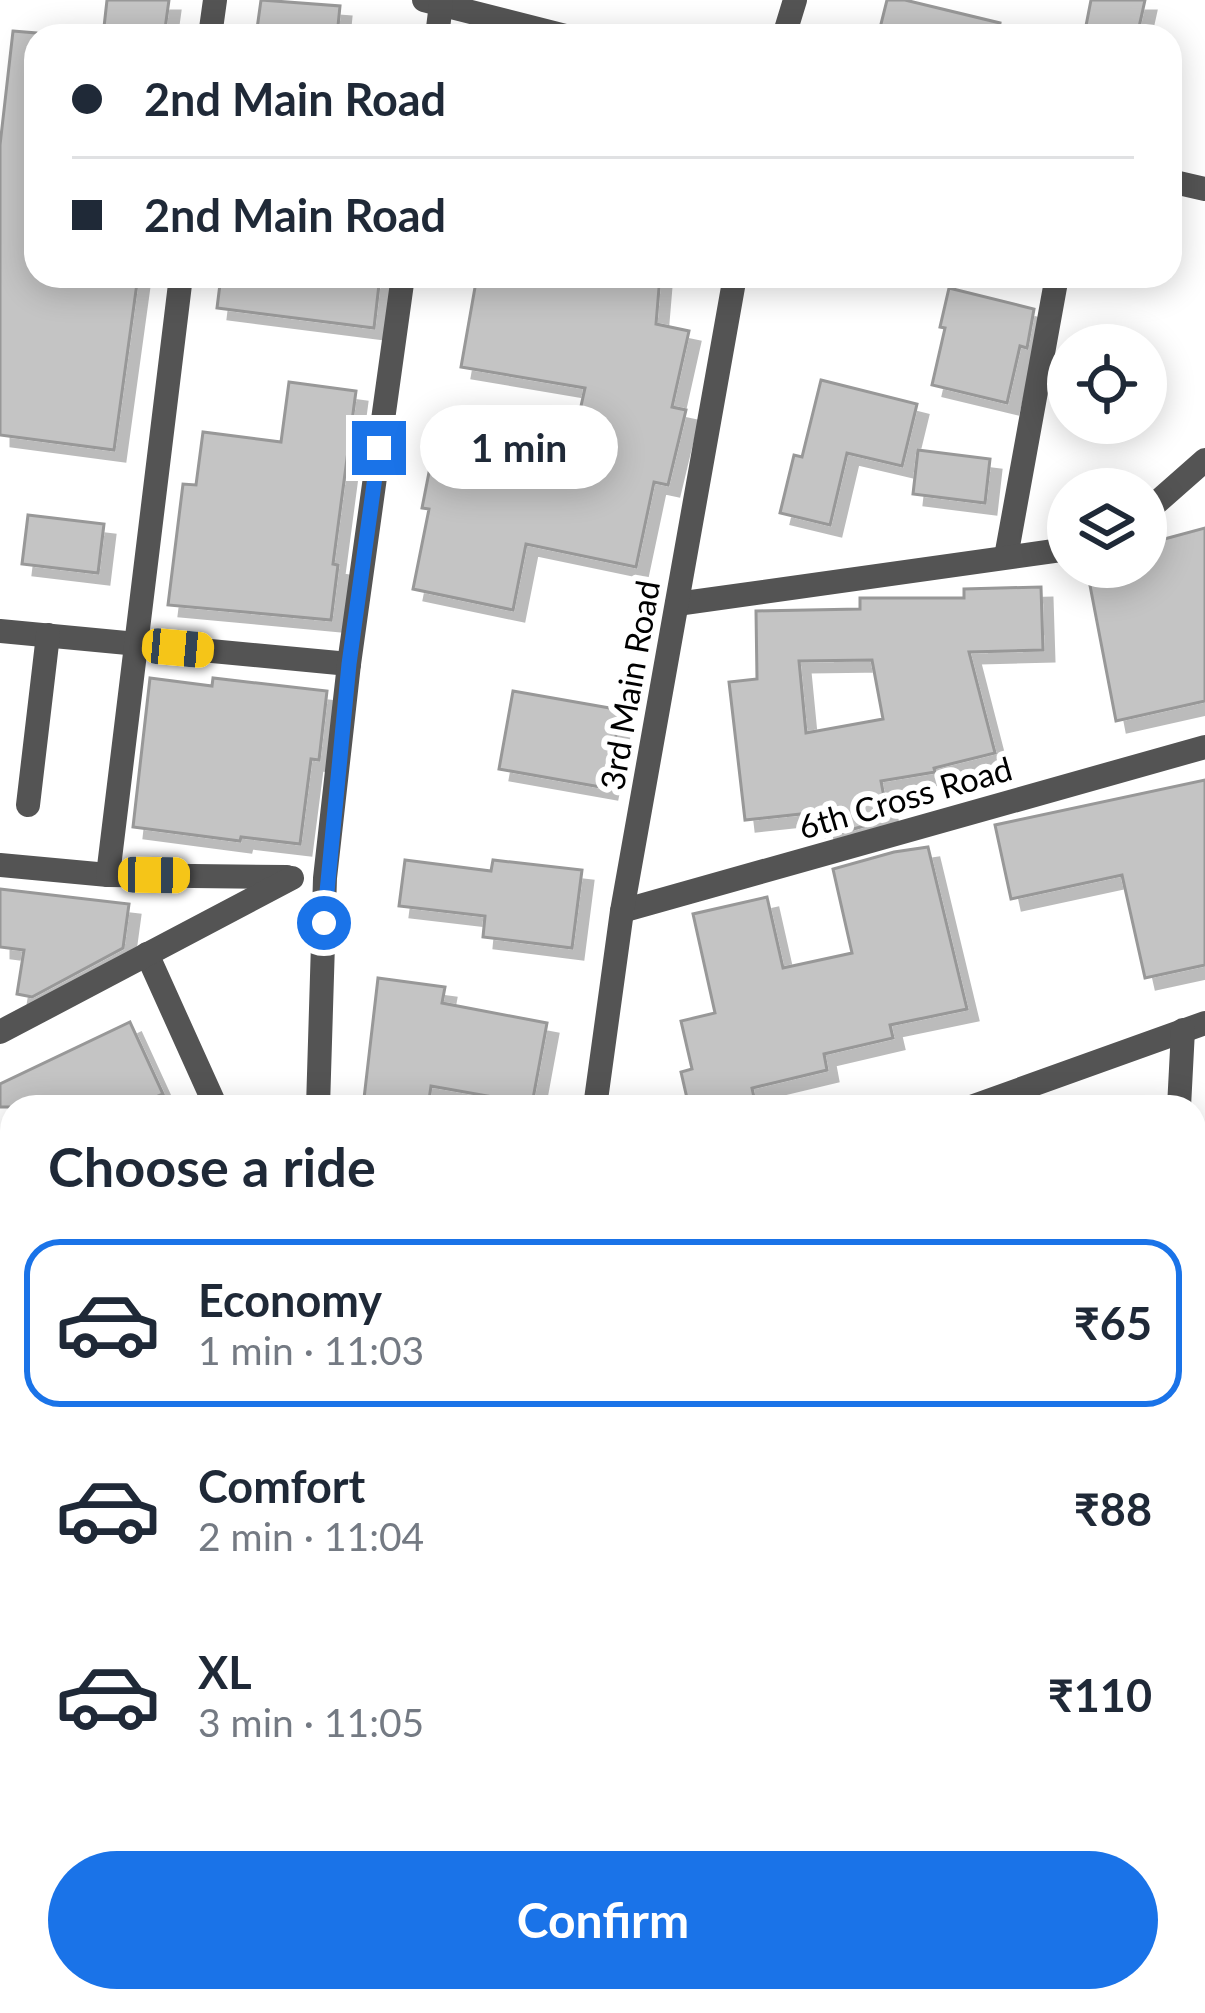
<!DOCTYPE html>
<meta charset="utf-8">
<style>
body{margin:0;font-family:Lato,sans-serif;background:#f6f6f7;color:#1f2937;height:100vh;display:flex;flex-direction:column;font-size:45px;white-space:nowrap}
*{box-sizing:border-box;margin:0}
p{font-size:39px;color:#747a83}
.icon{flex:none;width:66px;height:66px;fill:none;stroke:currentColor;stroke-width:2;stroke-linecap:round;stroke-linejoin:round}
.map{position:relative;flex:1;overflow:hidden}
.details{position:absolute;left:0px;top:1095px;width:1206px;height:918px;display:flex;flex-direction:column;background:#fff;border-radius:36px 36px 0 0;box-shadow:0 6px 30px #0003}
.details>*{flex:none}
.guide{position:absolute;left:24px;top:24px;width:1158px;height:264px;border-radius:36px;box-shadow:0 6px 30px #0003;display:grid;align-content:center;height:264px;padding:0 48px;background:#fff}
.controls{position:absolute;left:1047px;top:324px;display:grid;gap:24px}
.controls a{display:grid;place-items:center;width:120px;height:120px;border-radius:50%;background:#fff;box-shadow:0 6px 30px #0003;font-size:60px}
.end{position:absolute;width:54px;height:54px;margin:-27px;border:15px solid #1a73e8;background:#fff;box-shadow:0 0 0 6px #fff}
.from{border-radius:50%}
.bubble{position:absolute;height:84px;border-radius:42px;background:#fff;box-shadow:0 6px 30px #0003;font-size:39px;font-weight:700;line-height:84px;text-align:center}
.car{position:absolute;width:36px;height:72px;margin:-36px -18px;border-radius:15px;box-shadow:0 0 9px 3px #0007;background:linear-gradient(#f5c518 24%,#345 0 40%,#f5c518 0 76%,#345 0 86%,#f5c518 0)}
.guide b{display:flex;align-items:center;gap:42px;height:114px;font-size:45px}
.guide b+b{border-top:3px solid #e0e1e3}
.guide i{width:30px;height:30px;background:#1f2937}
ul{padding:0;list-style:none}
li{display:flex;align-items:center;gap:36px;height:168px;margin:0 24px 18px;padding:0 24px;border:6px solid transparent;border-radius:36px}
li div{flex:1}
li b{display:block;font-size:45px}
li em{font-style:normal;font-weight:700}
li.active{border-color:#1a73e8}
li>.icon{width:108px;height:108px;stroke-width:1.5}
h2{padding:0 48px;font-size:54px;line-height:144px}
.action{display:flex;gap:24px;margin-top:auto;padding:24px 48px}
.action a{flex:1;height:138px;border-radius:72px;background:#1a73e8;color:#fff;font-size:48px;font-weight:700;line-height:138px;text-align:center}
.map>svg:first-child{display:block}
</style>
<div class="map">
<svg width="1205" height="2013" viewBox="0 0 1205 2013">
<defs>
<filter id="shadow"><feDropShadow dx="11" dy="11" stdDeviation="0" flood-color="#0004"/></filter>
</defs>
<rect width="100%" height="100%" fill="#fff"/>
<g fill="#c4c4c4" stroke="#989898" stroke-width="3" fill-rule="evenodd" filter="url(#shadow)">
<path d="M 107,0 L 169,0 L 164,36 L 103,36 Z"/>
<path d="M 261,0 L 340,6 L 337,36 L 256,36 Z"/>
<path d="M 887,0 L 905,0 L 1000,23 L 998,36 L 878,36 Z"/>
<path d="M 1091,0 L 1145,0 L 1137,36 L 1084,36 Z"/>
<path d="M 13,31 L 36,33 L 36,276 L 138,276 L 114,450 L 0,435 L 0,145 Z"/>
<path d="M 221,276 L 380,276 L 374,328 L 217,308 Z"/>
<path d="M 477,276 L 660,276 L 656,324 L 689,331 L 672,407 L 686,410 L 668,485 L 654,482 L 636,567 L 526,544 L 513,610 L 413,589 L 429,509 L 422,508 L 433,452 L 565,478 L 585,388 L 461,367 Z"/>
<path d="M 949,288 L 1034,309 L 1027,348 L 1020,346 L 1007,403 L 932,385 L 945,328 L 940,327 Z"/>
<path d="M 821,380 L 917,404 L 902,466 L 847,453 L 830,525 L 780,513 L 794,455 L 802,457 Z"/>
<path d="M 289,382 L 356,391 L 333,564 L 338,565 L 331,620 L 168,605 L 183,484 L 196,485 L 203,432 L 281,442 Z"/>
<path d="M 918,450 L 990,459 L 985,503 L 913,494 Z"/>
<path d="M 28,515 L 104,524 L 98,573 L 22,564 Z"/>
<path d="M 1205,528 L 1205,701 L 1116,721 L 1088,575 L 1105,575 L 1105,567 L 1146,567 L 1146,544 Z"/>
<path d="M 1041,587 L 1043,650 L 969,652 L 995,753 L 934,768 L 935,772 L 881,781 L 888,819 L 826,837 L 820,812 L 745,820 L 729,682 L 757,679 L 756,611 L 860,609 L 860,598 L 964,598 L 964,589 ZM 872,660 L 883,719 L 806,733 L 799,661 Z"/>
<path d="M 150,678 L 212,686 L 213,678 L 327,691 L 319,760 L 311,759 L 300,844 L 241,837 L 240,841 L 133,827 Z"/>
<path d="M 513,691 L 621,710 L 606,788 L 499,769 Z"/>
<path d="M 1205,780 L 1205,965 L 1145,978 L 1122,875 L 1011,899 L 995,825 Z"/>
<path d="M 928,847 L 967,1009 L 890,1025 L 893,1038 L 824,1054 L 827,1070 L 752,1088 L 756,1107 L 689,1107 L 681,1072 L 692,1069 L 681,1021 L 715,1013 L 693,914 L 767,897 L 783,968 L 852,953 L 833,869 L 894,852 Z"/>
<path d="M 405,860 L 491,871 L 493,860 L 582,870 L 572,948 L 483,937 L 485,916 L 399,906 Z"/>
<path d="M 0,889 L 129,904 L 123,948 L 32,997 L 17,994 L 24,950 L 0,947 Z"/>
<path d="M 378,978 L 445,987 L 442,1003 L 547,1023 L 532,1104 L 431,1086 L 428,1107 L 363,1107 Z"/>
<path d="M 130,1022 L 163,1094 L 133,1107 L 0,1107 L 0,1084 Z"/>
</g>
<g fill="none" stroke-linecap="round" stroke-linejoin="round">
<g stroke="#545454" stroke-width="24">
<path d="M 424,0 L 565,36"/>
<path d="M 210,36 L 215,0"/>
<path d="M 437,36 L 441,4"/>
<path d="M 784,36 L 795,0"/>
<path d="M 1170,181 L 1205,189"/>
<path d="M 1146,512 L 1205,460"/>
<path d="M 1006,557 L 1057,276"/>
<path d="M 677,604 L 1068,549"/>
<path d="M 0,631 L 349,664"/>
<path d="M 28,805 L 48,635"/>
<path d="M 0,865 L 108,875 L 287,877"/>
<path d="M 108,875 L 181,276"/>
<path d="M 622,911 L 1205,747"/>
<path d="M 147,954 L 216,1107"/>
<path d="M 0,1032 L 292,878"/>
<path d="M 318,1107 L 325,878 L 349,664 L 403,276"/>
<path d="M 595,1107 L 622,911 L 735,276"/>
<path d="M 971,1107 L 1205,1023"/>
<path d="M 1179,1107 L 1183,1030"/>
<path d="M 0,1369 L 12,1363"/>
<path d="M 1194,1704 L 1205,1706"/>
<path d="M 434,2001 L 473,2013"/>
<path d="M 683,2001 L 683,2013"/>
<path d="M 522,2013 L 523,2001"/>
<path d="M 814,2013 L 816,2001"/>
<path d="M 1059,2013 L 1062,2001"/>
<path d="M 1153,2013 L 1154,2011"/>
</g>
</g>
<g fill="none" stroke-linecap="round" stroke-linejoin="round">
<path stroke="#1a73e8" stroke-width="15" d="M 324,923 L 349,664 L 379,448"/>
</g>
<g text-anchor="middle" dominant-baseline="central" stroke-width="12" stroke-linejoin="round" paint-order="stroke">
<g font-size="33" fill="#000" stroke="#fff">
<text transform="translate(629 685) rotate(-80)">3rd Main Road</text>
<text transform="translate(905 797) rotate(-16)">6th Cross Road</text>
</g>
</g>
</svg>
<div class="controls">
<a><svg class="icon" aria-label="locate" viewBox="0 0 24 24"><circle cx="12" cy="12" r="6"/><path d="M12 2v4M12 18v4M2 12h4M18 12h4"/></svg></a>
<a><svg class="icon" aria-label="layers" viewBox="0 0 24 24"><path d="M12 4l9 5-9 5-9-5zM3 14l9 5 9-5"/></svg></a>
</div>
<i class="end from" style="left:324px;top:923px"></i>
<i class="end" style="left:379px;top:448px"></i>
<div class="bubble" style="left:420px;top:405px;width:198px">1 min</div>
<i class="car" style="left:178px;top:648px;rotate:95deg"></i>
<i class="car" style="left:154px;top:875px;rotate:91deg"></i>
<div class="guide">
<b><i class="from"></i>2nd Main Road</b>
<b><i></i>2nd Main Road</b>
</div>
<section class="details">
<h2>Choose a ride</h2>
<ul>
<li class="active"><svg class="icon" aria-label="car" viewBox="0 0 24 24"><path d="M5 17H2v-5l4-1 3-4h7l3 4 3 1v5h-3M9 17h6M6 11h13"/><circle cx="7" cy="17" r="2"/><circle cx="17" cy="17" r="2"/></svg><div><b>Economy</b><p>1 min · 11:03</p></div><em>₹65</em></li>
<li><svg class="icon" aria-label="car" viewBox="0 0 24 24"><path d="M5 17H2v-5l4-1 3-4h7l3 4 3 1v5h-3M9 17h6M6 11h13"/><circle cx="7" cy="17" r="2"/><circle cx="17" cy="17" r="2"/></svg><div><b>Comfort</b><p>2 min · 11:04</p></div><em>₹88</em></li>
<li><svg class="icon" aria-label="car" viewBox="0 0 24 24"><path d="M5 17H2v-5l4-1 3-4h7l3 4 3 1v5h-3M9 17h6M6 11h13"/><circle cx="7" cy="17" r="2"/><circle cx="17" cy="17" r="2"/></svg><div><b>XL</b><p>3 min · 11:05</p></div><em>₹110</em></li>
</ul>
<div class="action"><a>Confirm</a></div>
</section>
</div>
